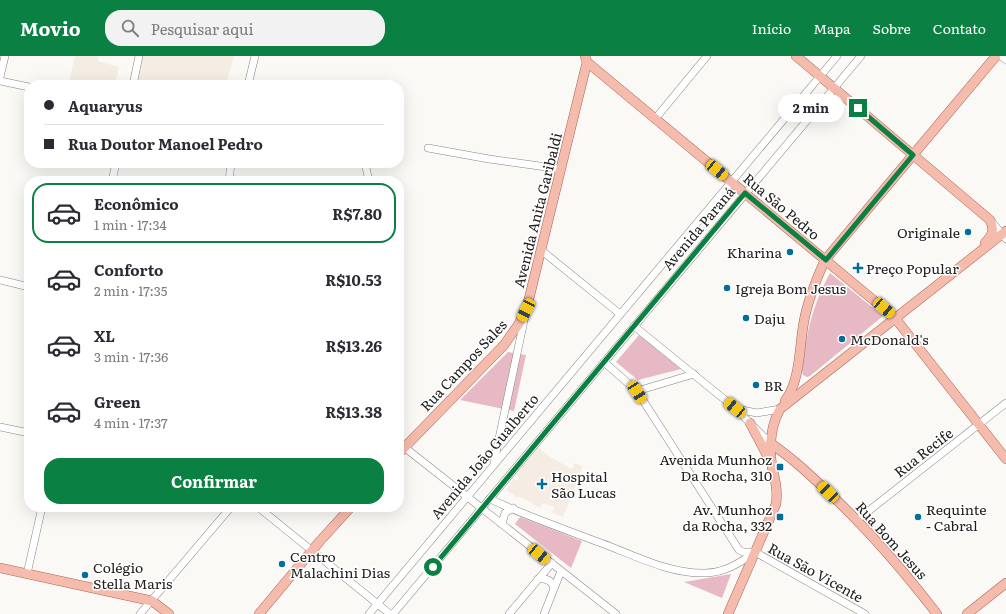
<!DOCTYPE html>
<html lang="pt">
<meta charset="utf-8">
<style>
body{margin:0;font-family:Literata,serif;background:#f2f2f3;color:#2b2b33;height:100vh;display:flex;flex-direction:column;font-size:15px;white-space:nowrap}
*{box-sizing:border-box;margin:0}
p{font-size:13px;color:#7c7c81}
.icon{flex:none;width:22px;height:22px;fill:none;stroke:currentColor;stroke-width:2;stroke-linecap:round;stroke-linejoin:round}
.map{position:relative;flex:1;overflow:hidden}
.drawer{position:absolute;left:24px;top:120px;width:380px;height:336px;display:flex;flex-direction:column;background:#fff;border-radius:16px;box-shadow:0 4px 16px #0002}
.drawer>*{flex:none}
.top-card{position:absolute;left:24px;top:24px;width:380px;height:88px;border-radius:16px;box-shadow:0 4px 16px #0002;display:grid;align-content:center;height:88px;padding:0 20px;background:#fff}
.end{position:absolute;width:18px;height:18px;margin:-9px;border:5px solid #0b8043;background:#fff;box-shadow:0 0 0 2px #fff}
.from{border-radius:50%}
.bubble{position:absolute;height:28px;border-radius:14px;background:#fff;box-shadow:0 4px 16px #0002;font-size:13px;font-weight:700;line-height:28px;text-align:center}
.car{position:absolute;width:12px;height:24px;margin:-12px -6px;border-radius:5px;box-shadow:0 0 3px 1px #0007;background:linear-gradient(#f5c518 24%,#345 0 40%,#f5c518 0 76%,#345 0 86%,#f5c518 0)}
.top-card b{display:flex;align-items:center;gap:14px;height:38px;font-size:15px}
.top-card b+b{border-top:1px solid #e1e1e2}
.top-card i{width:10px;height:10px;background:#2b2b33}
ul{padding:7px 0 0;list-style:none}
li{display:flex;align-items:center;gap:12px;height:60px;margin:0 8px 6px;padding:0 12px;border:2px solid transparent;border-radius:16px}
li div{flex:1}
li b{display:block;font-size:15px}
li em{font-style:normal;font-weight:700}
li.current{border-color:#0b8043}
li>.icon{width:36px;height:36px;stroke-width:1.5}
.action{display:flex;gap:8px;margin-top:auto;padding:8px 20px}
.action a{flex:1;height:46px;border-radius:16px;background:#0b8043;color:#fff;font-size:16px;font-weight:700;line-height:46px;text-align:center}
header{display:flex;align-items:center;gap:24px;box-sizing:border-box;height:56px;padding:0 20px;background:#0b8043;color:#fff}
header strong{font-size:19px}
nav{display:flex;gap:22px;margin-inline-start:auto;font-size:14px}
.search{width:280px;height:36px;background:#f2f2f3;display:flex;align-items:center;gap:10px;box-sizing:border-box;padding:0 14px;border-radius:16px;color:#7c7c81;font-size:15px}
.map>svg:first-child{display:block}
</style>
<header>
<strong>Movio</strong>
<div class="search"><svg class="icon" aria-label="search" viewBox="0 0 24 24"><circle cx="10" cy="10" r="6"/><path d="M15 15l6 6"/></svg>Pesquisar aqui</div>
<nav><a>Início</a><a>Mapa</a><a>Sobre</a><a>Contato</a></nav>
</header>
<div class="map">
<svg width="1006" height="558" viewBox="0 0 1006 558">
<rect width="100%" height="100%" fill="#fbf9f6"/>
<g fill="#f5ede4">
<path d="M 75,0 L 99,0 L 98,5 L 119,11 L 115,29 L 68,29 Z"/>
<path d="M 140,0 L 234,0 L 226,29 L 134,29 Z"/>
<path d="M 538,391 L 550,401 L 572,413 L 574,407 L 583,410 L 563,461 L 552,457 L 554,451 L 543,447 L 540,452 L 532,448 L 533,447 L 519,441 L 518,442 L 506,434 L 513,422 L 517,425 L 519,422 L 516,419 Z"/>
</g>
<g fill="#e7b9c5">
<path d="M 830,217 L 883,260 L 810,320 L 807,321 L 803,319 L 802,315 C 806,278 812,250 830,217 Z"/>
<path d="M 639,279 L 681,313 L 638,324 L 616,306 Z"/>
<path d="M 508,296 L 526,299 L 514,355 L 460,344 Z"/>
<path d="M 520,461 L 582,485 L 571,512 L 515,468 Z"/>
<path d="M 731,518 L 722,542 L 684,526 Z"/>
</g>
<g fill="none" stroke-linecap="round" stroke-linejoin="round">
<g stroke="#868482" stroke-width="8">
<g id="minor">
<path d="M 1001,0 L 1006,4"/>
<path d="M 0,21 L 5,0"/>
<path d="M 0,25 L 29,31"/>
<path d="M 133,29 L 139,0"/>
<path d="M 248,29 L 255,0"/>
<path d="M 655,63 L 707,0"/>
<path d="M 428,92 L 489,103 L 561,113"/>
<path d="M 365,107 L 369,125"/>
<path d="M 112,125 L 116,107"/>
<path d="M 229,125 L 231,107"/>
<path d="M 991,165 L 1006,183"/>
<path d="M 541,194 L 620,258"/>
<path d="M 0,224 L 29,231"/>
<path d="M 634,270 L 735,352 L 770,387"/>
<path d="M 604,306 L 637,335 L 739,494 L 743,496 L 755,496 L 865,558"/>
<path d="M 637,335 L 694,318"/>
<path d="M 737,353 L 757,357 L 780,353"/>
<path d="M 0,371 L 29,377"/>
<path d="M 399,387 L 616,558"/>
<path d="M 494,406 L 525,260"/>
<path d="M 490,443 C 526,460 564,473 601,487 C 634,499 669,518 705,517 C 724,517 740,507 755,496"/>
<path d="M 258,451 L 390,558"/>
<path d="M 857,464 L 1006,347"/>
<path d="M 502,468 L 505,457 L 513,452"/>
<path d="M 27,518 L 42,451"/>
<path d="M 538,523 C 546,522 552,524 554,532"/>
<path d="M 140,558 L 231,451"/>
<path d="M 369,558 L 837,0"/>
<path d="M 393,558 L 861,0"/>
<path d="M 509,558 L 552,507"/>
<path d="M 544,558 L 561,515"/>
</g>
</g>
<g stroke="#a66858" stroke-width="10">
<g id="major">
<path d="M 796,0 L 990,164 C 995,175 992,179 985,187"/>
<path d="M 587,6 L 895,262 L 1006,403"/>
<path d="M 785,345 C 801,323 799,291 804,265 C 808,243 816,224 825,204 L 996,0"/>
<path d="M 750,367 L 769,403"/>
<path d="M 770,387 C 791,401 808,417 826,434 C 867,472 903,514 937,558"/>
<path d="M 399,397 L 504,289 L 518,269 L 526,255 L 587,6 L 585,0"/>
<path d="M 0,512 L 152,545 L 169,558"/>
<path d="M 259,558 L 320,485 L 351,451"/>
<path d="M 728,558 L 776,448 C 778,434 775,423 772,411 C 769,390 770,371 780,353 L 1006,175"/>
<path d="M 967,558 L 1006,527"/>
</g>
</g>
<use href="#minor" stroke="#fff" stroke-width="7"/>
<use href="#major" stroke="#f5bbad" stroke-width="9"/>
</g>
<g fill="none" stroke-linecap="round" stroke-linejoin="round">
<path stroke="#0b8043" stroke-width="5" d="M 433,511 L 745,137 L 826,204 L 913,99 L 858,52"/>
</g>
<g fill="#026f9b" stroke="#fff" stroke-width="1.5">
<circle cx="968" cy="176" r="4"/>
<circle cx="790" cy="196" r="4"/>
<path d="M856 206h4v4h4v4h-4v4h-4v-4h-4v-4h4z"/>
<circle cx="727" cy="232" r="4"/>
<circle cx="746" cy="262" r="4"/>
<circle cx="842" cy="283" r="4"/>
<circle cx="756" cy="329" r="4"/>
<rect x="776" y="407" width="8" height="8" rx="2"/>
<path d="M540 422h4v4h4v4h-4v4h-4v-4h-4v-4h4z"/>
<rect x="776" y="457" width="8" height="8" rx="2"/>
<circle cx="918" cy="461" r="4"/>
<circle cx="282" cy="508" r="4"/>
<circle cx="85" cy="519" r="4"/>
</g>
<g text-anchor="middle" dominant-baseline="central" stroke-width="3" stroke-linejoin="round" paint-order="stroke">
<g font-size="14" fill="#21201f" stroke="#fff">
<text transform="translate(782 150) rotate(40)">Rua São Pedro</text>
<text transform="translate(537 154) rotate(-76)">Avenida Anita Garibaldi</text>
<text transform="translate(698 172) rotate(-50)">Avenida Paraná</text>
<text transform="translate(463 309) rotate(-47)">Rua Campos Sales</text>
<text transform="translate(923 396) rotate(-38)">Rua Recife</text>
<text transform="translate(484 400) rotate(-50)">Avenida João Gualberto</text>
<text transform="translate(892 484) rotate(48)">Rua Bom Jesus</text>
<text transform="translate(816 516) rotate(29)">Rua São Vicente</text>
</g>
<g font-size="14" fill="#21201f" stroke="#fff" text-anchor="start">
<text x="960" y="176" text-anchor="end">Originale</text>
<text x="782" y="196" text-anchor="end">Kharina</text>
<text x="866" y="212">Preço Popular</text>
<text x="735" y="232">Igreja Bom Jesus</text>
<text x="754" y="262">Daju</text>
<text x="850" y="283">McDonald's</text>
<text x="764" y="329">BR</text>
<text x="772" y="403" text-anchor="end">Avenida Munhoz<tspan x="772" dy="16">Da Rocha, 310</tspan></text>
<text x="551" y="420">Hospital<tspan x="551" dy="16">São Lucas</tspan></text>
<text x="772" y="453" text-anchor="end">Av. Munhoz<tspan x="772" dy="16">da Rocha, 332</tspan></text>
<text x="926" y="453">Requinte<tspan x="926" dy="16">- Cabral</tspan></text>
<text x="290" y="500">Centro<tspan x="290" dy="16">Malachini Dias</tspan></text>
<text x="93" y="511">Colégio<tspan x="93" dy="16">Stella Maris</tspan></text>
</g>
</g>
</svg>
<i class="end from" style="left:433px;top:511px"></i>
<i class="end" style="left:858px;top:52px"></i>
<div class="bubble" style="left:778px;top:38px;width:66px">2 min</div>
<i class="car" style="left:717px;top:114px;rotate:129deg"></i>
<i class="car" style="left:884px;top:252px;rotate:130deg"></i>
<i class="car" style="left:526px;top:254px;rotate:207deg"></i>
<i class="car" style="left:637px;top:336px;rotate:147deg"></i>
<i class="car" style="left:735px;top:352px;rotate:309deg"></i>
<i class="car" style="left:828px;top:436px;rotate:314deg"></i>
<i class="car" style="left:539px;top:498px;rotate:129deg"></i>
<div class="top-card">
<b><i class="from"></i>Aquaryus</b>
<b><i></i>Rua Doutor Manoel Pedro</b>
</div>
<section class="drawer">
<ul>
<li class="current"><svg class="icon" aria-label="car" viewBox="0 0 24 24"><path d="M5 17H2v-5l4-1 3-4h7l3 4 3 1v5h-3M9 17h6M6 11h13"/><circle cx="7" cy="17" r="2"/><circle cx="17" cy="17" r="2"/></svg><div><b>Econômico</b><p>1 min · 17:34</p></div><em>R$7.80</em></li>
<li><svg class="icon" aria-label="car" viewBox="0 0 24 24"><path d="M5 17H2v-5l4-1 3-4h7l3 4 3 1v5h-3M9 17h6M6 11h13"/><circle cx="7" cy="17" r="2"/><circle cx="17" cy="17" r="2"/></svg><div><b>Conforto</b><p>2 min · 17:35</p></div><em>R$10.53</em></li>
<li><svg class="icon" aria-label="car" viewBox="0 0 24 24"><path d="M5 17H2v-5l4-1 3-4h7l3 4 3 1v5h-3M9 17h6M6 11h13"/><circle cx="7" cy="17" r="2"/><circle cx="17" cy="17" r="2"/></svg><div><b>XL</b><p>3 min · 17:36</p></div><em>R$13.26</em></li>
<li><svg class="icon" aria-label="car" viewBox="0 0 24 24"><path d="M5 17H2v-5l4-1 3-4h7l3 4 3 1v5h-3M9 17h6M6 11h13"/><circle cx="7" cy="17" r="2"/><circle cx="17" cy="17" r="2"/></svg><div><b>Green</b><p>4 min · 17:37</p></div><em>R$13.38</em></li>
</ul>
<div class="action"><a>Confirmar</a></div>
</section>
</div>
